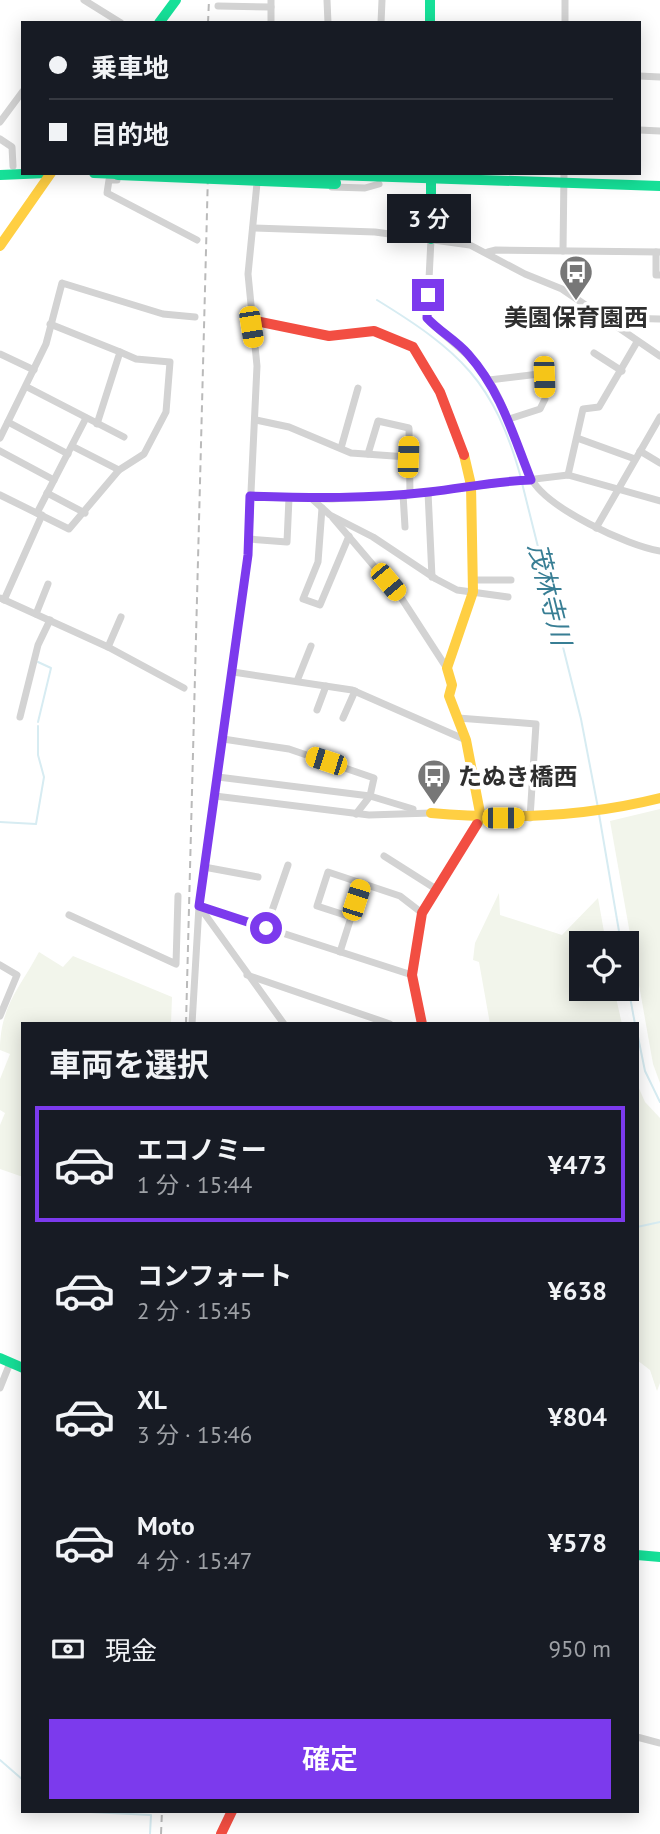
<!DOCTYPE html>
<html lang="ja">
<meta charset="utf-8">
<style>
body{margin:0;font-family:"PT Sans","Noto Sans JP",sans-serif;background:#20242c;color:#f1f3f6;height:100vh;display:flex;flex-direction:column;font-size:26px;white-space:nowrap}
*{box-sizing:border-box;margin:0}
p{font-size:23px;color:#9ea1a6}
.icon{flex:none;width:38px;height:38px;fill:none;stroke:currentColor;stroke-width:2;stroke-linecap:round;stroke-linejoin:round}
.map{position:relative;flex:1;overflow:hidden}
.side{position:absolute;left:21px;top:1022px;width:618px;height:791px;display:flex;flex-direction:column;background:#171b24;border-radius:0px;box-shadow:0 4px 18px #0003}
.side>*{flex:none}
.banner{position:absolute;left:21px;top:21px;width:620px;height:154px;border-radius:0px;box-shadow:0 4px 18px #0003;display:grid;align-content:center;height:154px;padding:0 28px;background:#171b24}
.buttons{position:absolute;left:569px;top:931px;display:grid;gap:14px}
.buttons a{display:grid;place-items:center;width:70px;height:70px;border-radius:0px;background:#171b24;box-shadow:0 4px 18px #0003;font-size:35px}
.end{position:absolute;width:32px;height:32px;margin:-16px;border:9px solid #7c3aed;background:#fff;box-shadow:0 0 0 4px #fff}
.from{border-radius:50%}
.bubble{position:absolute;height:49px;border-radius:0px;background:#171b24;box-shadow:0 4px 18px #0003;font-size:23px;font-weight:600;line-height:49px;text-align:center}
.car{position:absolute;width:21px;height:42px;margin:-21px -10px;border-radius:9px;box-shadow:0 0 5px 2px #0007;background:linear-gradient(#f5c518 24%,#345 0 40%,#f5c518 0 76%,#345 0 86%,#f5c518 0)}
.banner b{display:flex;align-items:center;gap:24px;height:66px;font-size:26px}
.banner b+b{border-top:2px solid #363941}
.banner i{width:18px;height:18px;background:#f1f3f6}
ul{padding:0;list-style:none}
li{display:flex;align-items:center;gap:21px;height:116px;margin:0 14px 10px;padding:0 14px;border:4px solid transparent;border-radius:0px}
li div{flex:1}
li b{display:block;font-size:26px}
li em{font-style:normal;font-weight:600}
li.selected{border-color:#7c3aed}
li>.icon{width:63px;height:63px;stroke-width:1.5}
h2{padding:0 28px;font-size:32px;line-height:84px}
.pay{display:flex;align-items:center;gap:18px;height:77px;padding:0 28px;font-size:26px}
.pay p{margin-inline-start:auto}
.cta{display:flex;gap:14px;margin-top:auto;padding:14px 28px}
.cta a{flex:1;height:80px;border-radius:0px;background:#7c3aed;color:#fff;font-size:28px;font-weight:600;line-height:80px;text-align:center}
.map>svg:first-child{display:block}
</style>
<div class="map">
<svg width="660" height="1834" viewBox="0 0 660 1834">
<rect width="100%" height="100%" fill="#fff"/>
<g fill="#f2f5eb">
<path d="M 660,809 L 660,1083 L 653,1064 L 610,821 Z"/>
<path d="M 499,893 L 500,915 L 562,935 L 598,898 L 606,943 L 581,943 L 581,989 L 614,989 L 622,1024 L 490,1024 L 479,962 L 473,960 L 475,943 Z"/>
<path d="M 39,952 L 63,967 L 73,956 L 172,997 L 171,1024 L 23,1024 L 23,1177 L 0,1169 L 0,1125 L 5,1113 L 0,1110 L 0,1079 L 10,1054 L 0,1050 C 0,1006 20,988 39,952 Z"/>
<path d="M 637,1084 L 645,1102 L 660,1118 L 660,1383 L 657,1391 L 650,1370 L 637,1360 Z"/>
</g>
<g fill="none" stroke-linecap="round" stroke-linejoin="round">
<g stroke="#d7ecf2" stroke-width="2">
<path d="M 377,300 C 460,351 494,381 521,478"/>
<path d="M 522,483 L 581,719 L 598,808"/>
<path d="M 38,722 L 51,668 L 38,662"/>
<path d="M 599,814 L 621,943"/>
<path d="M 0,822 L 36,824 L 44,777 L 38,755 L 38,726"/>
<path d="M 626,975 L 635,1024"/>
<path d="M 637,1032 L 645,1071 L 660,1102"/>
<path d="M 637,1227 L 660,1222"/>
<path d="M 0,1760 L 23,1780"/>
<path d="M 70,1811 L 151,1815 L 150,1834"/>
</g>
<g stroke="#d3d3d3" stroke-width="7">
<path d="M 84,0 L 121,23"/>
<path d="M 327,0 L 328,23"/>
<path d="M 218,6 L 271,7"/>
<path d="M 271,23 L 271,0"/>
<path d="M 381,23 L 382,0"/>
<path d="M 565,23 L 565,0"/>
<path d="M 639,76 L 660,77"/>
<path d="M 0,122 L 23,91"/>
<path d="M 639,130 L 660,131"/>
<path d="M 0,139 L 12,147 L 13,166"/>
<path d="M 117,180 L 109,180 L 107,193 L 197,240"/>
<path d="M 332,187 L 365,188 L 379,184"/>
<path d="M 253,228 L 375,232 L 470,245 L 525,274 L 562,289 L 660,356"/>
<path d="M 431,239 L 427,319 C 448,340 471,354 488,379 C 509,410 514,446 531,478 C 546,508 628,546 660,551"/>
<path d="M 563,251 L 564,173"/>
<path d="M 488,252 L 496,250 L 660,252"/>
<path d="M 656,252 L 656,275 L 660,275"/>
<path d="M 610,322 L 618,318 L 660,319"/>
<path d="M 50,324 L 120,352 L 97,424"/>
<path d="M 594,353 L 622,371"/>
<path d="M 0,354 L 34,370"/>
<path d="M 489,380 L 539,374 L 544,377 L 545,399 L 540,409 L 509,419"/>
<path d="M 27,387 L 124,437"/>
<path d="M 256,420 L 289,427 L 351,453 L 408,457"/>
<path d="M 8,422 L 68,454"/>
<path d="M 0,438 L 46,344 L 62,283 L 163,314 L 195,317"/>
<path d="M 577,438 L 635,459"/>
<path d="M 72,446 L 119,470"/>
<path d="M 341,448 L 358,388"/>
<path d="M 0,451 L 54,480"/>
<path d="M 640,451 L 660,463"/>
<path d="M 368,454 L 378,421 L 409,428 L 410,494"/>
<path d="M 568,475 L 583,409 L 599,407 L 637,342"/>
<path d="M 428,492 L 432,577"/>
<path d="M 47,493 L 85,513"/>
<path d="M 403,494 L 405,527"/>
<path d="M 0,495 L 69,529 L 119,470 L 144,454 L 166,412 L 170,362 L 136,359 L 120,352"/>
<path d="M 250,497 L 332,499 L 410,494 L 568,475 L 660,501"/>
<path d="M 312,499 L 330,515 L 373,537 L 436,579 L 457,590 L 508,597"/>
<path d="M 322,508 L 318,562 L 303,599 L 320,605 L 349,536"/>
<path d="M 37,513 L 86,418"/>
<path d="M 333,518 L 402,599 L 448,670"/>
<path d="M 596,528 L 660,417"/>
<path d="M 249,539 L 287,542 L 289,498"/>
<path d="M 473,580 L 511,580"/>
<path d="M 0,598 L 108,647 L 184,688"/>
<path d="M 4,600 L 42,515"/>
<path d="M 36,614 L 48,584"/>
<path d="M 108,647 L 121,617"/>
<path d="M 233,672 L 352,690 L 466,740"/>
<path d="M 297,681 L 311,646"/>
<path d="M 317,710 L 326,686"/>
<path d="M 20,717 L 38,645 L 50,620"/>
<path d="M 343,718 L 355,691"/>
<path d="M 458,718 L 536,724 L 530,818"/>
<path d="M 223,739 L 289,749 L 374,778 L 370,796 L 356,814"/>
<path d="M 218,777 L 370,796 L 413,809"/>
<path d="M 215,796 L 369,815 L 431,813"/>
<path d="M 384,856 L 436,889"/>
<path d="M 204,867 L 258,877"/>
<path d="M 199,906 L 412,975"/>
<path d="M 199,906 L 284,1024"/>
<path d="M 69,915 L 176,964 L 178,896"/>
<path d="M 351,917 L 317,906 L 328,872 L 400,896 L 422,913"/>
<path d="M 266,928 L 288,865"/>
<path d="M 340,952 L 362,883"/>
<path d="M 0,965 L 17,975 L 0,1016"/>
<path d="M 247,975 L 390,1024"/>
<path d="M 192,1024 L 199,906 L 248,555 L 257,366 L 248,274 L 258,173"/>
<path d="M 0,1388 L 10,1363"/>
<path d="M 637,1737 L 660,1743"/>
</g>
<g stroke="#16e098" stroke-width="10">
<path d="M 430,0 L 430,23"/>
<path d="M 159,23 L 176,0"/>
<path d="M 94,173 L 118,174"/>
<path d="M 275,173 L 660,186"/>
<path d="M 431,173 L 431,239"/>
<path d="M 0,175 L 47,173"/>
<path d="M 0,1358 L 23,1368"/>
<path d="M 637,1555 L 660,1557"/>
</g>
<g stroke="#ffcf43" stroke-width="10">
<path d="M 0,246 L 51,173"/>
<path d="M 464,455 L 471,485 L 473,592 L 447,668 L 452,685 L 449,696 L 466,740 L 481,818 L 477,824"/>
<path d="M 431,813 C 509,820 584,817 660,798"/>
</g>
<g stroke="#f24e42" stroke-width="10">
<path d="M 251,320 L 329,336 L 374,331 L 413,347 L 440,392 L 464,455"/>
<path d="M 422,1024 L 412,975 L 422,913 L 477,824"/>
<path d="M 221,1834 L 232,1811"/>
</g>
<g stroke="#bababa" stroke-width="2" stroke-dasharray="7 5" stroke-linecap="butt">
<path d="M 208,23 L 209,0"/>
<path d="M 186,1024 L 208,173"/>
<path d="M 161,1834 L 162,1811"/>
</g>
<path stroke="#16e098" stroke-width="12" d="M 118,174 L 335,183"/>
</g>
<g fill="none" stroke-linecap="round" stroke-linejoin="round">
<path stroke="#7c3aed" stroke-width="9" d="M 266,928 L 199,906 L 248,555 L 250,496 C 310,498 369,499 429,492 C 464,488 496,481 531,480 C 513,435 501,391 468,354 C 456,340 440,332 427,318 L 428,295"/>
</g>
<defs>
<g id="bus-pin" transform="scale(1.75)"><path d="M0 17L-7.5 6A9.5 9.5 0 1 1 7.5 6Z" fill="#777" stroke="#fff"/><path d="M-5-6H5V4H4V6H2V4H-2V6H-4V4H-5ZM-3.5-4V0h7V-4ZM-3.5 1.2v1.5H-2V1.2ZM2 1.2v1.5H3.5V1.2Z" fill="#fff"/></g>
</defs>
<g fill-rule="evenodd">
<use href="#bus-pin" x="576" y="272"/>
<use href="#bus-pin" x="434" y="776"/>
</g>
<g text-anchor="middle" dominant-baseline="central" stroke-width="7" stroke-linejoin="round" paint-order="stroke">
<g font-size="24" font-weight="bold" fill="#2e2e2e" stroke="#fff">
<text x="576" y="317">美園保育園西</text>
<text x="458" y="776" text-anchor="start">たぬき橋西</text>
</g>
<g font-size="26" font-style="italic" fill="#387e94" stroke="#fff">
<text transform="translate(550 594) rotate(76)">茂林寺川</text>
</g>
</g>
</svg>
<div class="buttons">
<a><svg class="icon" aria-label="locate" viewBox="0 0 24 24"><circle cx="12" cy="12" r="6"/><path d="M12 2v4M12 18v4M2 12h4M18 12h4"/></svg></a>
</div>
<i class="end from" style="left:266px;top:928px"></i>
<i class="end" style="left:428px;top:295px"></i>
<div class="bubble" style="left:387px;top:194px;width:84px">3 分</div>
<i class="car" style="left:251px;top:327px;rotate:171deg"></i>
<i class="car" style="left:544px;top:377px;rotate:178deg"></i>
<i class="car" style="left:408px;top:457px;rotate:2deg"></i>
<i class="car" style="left:388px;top:582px;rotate:140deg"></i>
<i class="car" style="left:326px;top:761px;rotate:288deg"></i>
<i class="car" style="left:503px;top:818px;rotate:90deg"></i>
<i class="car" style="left:356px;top:900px;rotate:18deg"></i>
<div class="banner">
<b><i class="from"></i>乗車地</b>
<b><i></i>目的地</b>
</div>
<section class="side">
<h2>車両を選択</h2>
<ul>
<li class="selected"><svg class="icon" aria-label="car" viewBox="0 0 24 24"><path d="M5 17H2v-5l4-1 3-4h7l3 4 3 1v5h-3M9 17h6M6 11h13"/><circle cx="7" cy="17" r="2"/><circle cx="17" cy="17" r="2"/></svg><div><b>エコノミー</b><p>1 分 · 15:44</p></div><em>¥473</em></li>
<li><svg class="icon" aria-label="car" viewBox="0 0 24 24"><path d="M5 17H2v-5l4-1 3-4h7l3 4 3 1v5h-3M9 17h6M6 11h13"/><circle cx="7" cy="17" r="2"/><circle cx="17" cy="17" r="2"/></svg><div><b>コンフォート</b><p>2 分 · 15:45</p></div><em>¥638</em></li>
<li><svg class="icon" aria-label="car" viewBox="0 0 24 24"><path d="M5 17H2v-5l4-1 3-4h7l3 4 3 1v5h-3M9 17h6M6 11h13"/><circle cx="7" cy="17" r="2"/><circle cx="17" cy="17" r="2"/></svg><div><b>XL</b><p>3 分 · 15:46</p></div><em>¥804</em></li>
<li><svg class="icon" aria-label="car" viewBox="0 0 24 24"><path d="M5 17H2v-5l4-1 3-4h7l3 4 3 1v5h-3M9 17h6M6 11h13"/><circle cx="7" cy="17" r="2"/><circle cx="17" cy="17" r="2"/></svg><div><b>Moto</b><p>4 分 · 15:47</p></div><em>¥578</em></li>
</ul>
<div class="pay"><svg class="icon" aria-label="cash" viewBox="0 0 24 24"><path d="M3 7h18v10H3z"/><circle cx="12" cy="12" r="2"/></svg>現金<p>950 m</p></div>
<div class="cta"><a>確定</a></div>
</section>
</div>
